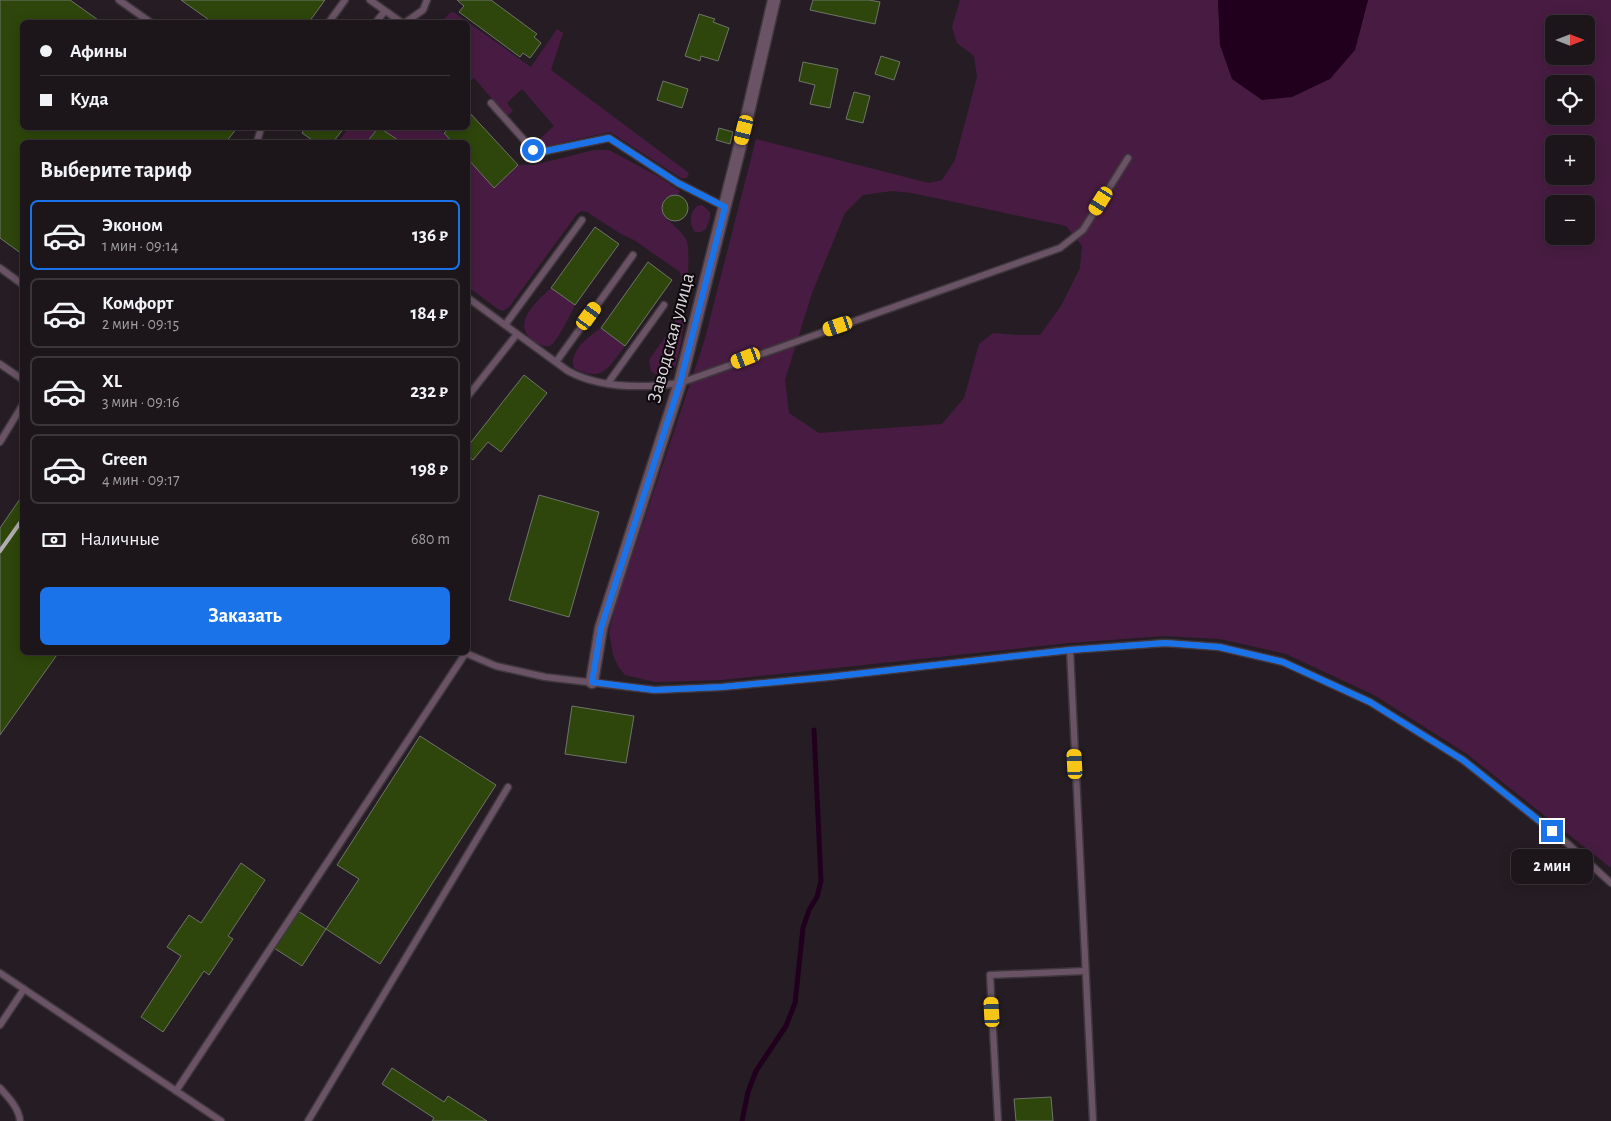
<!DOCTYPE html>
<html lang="ru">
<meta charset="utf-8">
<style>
body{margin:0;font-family:"Alegreya Sans",sans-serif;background:#251f23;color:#f1f3f6;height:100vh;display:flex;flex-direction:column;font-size:19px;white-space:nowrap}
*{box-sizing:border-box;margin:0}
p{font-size:16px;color:#a09fa2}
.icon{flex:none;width:28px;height:28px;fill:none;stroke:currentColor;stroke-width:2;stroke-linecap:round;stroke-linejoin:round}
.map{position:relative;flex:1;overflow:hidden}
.panel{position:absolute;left:20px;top:140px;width:450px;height:515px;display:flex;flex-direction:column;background:#1c161a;border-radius:8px;box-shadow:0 2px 12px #0003,0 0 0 1px #3a3539}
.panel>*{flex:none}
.guide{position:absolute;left:20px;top:20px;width:450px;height:110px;border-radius:8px;box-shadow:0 2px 12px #0003,0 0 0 1px #3a3539;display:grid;align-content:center;height:110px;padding:0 20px;background:#1c161a}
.needle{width:32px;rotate:90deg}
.controls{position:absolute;left:1545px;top:15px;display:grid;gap:10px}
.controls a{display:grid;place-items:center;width:50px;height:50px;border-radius:8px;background:#1c161a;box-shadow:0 2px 12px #0003,0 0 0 1px #3a3539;font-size:25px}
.end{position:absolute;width:22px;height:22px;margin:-11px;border:6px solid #1a73e8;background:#fff;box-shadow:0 0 0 2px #fff}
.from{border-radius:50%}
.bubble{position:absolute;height:35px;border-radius:8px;background:#1c161a;box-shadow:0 2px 12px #0003,0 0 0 1px #3a3539;font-size:16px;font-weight:700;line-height:35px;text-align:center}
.car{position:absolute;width:15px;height:30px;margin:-15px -8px;border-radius:6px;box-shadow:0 0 4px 1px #0007;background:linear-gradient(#f5c518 24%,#345 0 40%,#f5c518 0 76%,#345 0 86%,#f5c518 0)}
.guide b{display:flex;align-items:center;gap:18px;height:48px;font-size:19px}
.guide b+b{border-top:1px solid #3a3539}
.guide i{width:12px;height:12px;background:#f1f3f6}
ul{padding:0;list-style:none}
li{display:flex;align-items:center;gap:15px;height:70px;margin:0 10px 8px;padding:0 10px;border:2px solid #3a3539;border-radius:8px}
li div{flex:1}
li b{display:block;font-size:19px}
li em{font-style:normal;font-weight:700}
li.selected{border-color:#1a73e8}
li>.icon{width:45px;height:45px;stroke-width:1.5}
h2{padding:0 20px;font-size:22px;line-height:60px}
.pay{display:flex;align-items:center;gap:12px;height:55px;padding:0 20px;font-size:19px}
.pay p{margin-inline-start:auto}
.cta{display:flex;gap:10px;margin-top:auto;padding:10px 20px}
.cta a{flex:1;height:58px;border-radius:8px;background:#1a73e8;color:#fff;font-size:20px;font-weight:700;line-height:58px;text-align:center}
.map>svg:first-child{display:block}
</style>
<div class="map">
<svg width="1611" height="1121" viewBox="0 0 1611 1121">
<rect width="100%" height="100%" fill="#251d23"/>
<g fill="#481c42" fill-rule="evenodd">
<path d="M 960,0 L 1218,0 L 1220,45 L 1355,50 L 1368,0 L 1611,0 L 1611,868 L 1467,754 L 1374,695 L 1286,654 L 1220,639 L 1165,636 L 1069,643 L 722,680 L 655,682 L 625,675 L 618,666 L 613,655 L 609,632 L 616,604 L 704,342 L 756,139 L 929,183 L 942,180 L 955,160 L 977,77 L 974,56 L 957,43 L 952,27 ZM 1554,24 L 1586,24 L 1586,56 L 1554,56 ZM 1554,84 L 1586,84 L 1586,116 L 1554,116 ZM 1554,144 L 1586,144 L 1586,176 L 1554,176 ZM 892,191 L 912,193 L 1066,226 L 1082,246 L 1080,268 L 1061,306 L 1040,335 L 1016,335 L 993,333 L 979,344 L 964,398 L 942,424 L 819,433 L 789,413 L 785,380 L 812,293 L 845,213 L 863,195 ZM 1554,204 L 1586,204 L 1586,236 L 1554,236 Z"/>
<path d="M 451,12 L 455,13 L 531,67 L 557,29 L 563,33 L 551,70 L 689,173 L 687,178 L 681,178 L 610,132 L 543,147 L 536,146 L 535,143 L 554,126 L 522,89 L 507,103 L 513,111 L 507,116 L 474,78 L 468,83 L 468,22 L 441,22 Z"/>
<path d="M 349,128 L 378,128 L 367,142 L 338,142 Z"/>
<path d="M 380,128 L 439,128 L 452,142 L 401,142 Z"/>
<path d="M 594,150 L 609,150 L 661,178 L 680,191 L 678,195 L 673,195 L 665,198 C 653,218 681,225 687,242 C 692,257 683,352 675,366 C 670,374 662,375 655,374 L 651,371 L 649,360 C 657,348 667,336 674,323 C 680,312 683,283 680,272 L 634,240 L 621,234 L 587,212 L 581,211 L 577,214 L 509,307 L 503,311 L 498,309 L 468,287 L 468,159 L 494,188 L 518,165 L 534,165 Z"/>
<path d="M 702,205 L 710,212 L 710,218 L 706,229 L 701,232 L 695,232 C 688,223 690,213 697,206 Z"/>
<path d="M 551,288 L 575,305 C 571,313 557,342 551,345 C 547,348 541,345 537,343 C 508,326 536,302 551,288 Z"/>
<path d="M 601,328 L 625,346 C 608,368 603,383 574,368 C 569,351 588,337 601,328 Z"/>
</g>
<path fill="#20001d" d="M 1218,0 L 1368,0 L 1355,50 L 1330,79 L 1292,97 L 1262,100 L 1232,79 L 1220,45 Z"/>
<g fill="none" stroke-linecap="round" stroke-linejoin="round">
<path stroke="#20001d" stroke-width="5" d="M 742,1121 L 748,1092 L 756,1071 L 786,1026 L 795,1003 L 803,928 L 809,910 L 817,897 L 821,881 L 814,730"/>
</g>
<g fill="#2e460b" stroke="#6f746a">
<path d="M 0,0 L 70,0 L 101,22 L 22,22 L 22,128 L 237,128 L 226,142 L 22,142 L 22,254 L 0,238 Z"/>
<path d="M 181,0 L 325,0 L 309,22 L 212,22 Z"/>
<path d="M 457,0 L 491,0 L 537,34 L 534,37 L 541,43 L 530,58 L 523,53 L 520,57 L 459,12 L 464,6 Z"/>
<path d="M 813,0 L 869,0 L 880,2 L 875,24 L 810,10 Z"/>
<path d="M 699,14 L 715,19 L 713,22 L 729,28 L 718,61 L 701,56 L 700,61 L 685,56 Z"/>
<path d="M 881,56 L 900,62 L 894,80 L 875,74 Z"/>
<path d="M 803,62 L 838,69 L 830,108 L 810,104 L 815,85 L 799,81 Z"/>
<path d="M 663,81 L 688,89 L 682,108 L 657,100 Z"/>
<path d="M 854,92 L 870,96 L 863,123 L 846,119 Z"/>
<path d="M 468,111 L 518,165 L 494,188 L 468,159 L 468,142 L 452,142 L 444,133 L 450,128 L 468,128 Z"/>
<path d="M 305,128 L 344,128 L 333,142 L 315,142 L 302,133 Z"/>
<path d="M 378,128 L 380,128 L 401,142 L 367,142 Z"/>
<path d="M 719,128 L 733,132 L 730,144 L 716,140 Z"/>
<circle cx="675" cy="208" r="13"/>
<path d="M 595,227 L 619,244 L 575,305 L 551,288 Z"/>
<path d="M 648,262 L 672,280 L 625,346 L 601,328 Z"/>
<path d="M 524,375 L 547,393 L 501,452 L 488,442 L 473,460 L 468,456 L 468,446 Z"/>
<path d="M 539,495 L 599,512 L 569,617 L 509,600 Z"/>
<path d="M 22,496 L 22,652 L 59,652 L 0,735 L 0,528 Z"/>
<path d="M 572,706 L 634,716 L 626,763 L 565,754 Z"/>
<path d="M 420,736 L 496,785 L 380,964 L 326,929 L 359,879 L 337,865 Z"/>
<path d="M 241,863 L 265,880 L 228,936 L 233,939 L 209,975 L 204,971 L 163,1032 L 141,1017 L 181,956 L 167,947 L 189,915 L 201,923 Z"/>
<path d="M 298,911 L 326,929 L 302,966 L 274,948 Z"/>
<path d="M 392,1068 L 444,1102 L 448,1096 L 487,1121 L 432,1121 L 434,1118 L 382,1084 Z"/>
<path d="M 1051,1097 L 1053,1121 L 1016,1121 L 1014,1099 Z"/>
</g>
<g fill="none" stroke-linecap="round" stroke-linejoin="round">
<g stroke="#3f373d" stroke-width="9">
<g id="service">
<path d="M 119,0 L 150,22"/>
<path d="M 370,0 L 401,22"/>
<path d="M 329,22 L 345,0"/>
<path d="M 376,22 L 385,11"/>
<path d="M 406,22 L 423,10 L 427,0"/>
<path d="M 491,103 L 533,150 L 541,152 L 609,138 L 678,183 L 725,207"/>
<path d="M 257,142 L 261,128"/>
<path d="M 0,268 L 22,284"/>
<path d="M 468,298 L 568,371 C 601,389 644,388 680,383 L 1060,248 L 1083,230 L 1128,158"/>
<path d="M 505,325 L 582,220"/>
<path d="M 556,362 L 633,255"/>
<path d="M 0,364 L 22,379"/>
<path d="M 608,383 L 664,305"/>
<path d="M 468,396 L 517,334"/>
<path d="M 0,442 L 22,406"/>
<path d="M 1070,650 L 1093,1121"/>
<path d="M 463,652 L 496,666 L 545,677 L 655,690 L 722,687 L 829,677 L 1070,650 L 1165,643 L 1219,647 L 1283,662 L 1370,702 L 1463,760 L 1567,843 L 1611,883"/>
<path d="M 0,973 L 221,1121"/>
<path d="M 0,1025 L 24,989"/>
<path d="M 0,1088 C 8,1097 19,1108 20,1121"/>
<path d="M 176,1091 L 465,654"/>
<path d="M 308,1121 L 508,787"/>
<path d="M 998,1121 L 990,975 L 1085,971"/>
</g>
</g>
<g stroke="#3f373d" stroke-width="15">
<path id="tertiary" d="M 592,682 L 601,628 L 680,383 L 744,130 L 774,0"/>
</g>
<use href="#service" stroke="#695365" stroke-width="6"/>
<use href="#tertiary" stroke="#695365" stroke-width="12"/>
<path stroke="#b1acb0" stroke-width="4" d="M 0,551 L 22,520"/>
</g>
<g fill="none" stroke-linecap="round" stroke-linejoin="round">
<path stroke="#1a73e8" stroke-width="6" d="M 533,150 L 541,152 L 609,138 L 678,183 L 725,207 L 680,383 L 601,628 L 592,682 L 654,690 L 722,687 L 829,677 L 1070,650 L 1165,643 L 1219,647 L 1283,662 L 1370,702 L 1463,760 L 1552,831"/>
</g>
<g text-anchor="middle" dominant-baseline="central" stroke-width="4" stroke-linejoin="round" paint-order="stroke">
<g font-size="20" fill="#dcd7db" stroke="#0c080b">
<text transform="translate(671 338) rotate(-75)">Заводская улица</text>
</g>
</g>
</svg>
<div class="controls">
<a><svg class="needle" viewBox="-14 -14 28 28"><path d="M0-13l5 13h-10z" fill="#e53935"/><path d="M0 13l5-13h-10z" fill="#a09fa2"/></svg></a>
<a><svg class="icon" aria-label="locate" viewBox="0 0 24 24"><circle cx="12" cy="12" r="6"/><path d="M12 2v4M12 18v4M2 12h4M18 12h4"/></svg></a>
<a>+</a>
<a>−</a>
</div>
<i class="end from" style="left:533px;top:150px"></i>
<i class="end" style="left:1552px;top:831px"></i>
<div class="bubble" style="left:1511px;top:849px;width:82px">2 мин</div>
<i class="car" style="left:744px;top:130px;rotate:194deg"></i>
<i class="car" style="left:1101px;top:201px;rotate:212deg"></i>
<i class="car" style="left:589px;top:316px;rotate:36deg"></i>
<i class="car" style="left:838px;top:326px;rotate:251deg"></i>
<i class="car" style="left:746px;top:358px;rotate:249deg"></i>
<i class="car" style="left:1075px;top:764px;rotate:357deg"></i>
<i class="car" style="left:992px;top:1012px;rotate:357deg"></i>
<div class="guide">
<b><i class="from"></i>Афины</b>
<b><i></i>Куда</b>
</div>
<section class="panel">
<h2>Выберите тариф</h2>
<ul>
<li class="selected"><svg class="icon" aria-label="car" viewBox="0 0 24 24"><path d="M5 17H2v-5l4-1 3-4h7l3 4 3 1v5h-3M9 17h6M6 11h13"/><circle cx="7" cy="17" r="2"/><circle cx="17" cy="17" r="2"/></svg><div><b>Эконом</b><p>1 мин · 09:14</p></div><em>136 ₽</em></li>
<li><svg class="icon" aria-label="car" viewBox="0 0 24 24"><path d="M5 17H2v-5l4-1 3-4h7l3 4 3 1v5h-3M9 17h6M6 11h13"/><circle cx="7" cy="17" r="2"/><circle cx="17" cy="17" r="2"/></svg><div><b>Комфорт</b><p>2 мин · 09:15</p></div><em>184 ₽</em></li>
<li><svg class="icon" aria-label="car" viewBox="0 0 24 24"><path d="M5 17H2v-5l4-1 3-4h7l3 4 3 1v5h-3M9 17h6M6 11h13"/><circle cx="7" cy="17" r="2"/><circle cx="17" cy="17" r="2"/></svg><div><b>XL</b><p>3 мин · 09:16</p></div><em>232 ₽</em></li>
<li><svg class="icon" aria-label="car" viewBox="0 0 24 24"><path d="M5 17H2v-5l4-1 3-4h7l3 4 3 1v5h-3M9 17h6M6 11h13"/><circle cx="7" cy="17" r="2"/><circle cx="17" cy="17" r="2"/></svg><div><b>Green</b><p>4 мин · 09:17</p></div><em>198 ₽</em></li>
</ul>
<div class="pay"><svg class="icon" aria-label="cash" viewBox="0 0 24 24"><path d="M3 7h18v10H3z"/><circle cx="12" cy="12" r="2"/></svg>Наличные<p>680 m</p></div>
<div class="cta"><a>Заказать</a></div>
</section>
</div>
